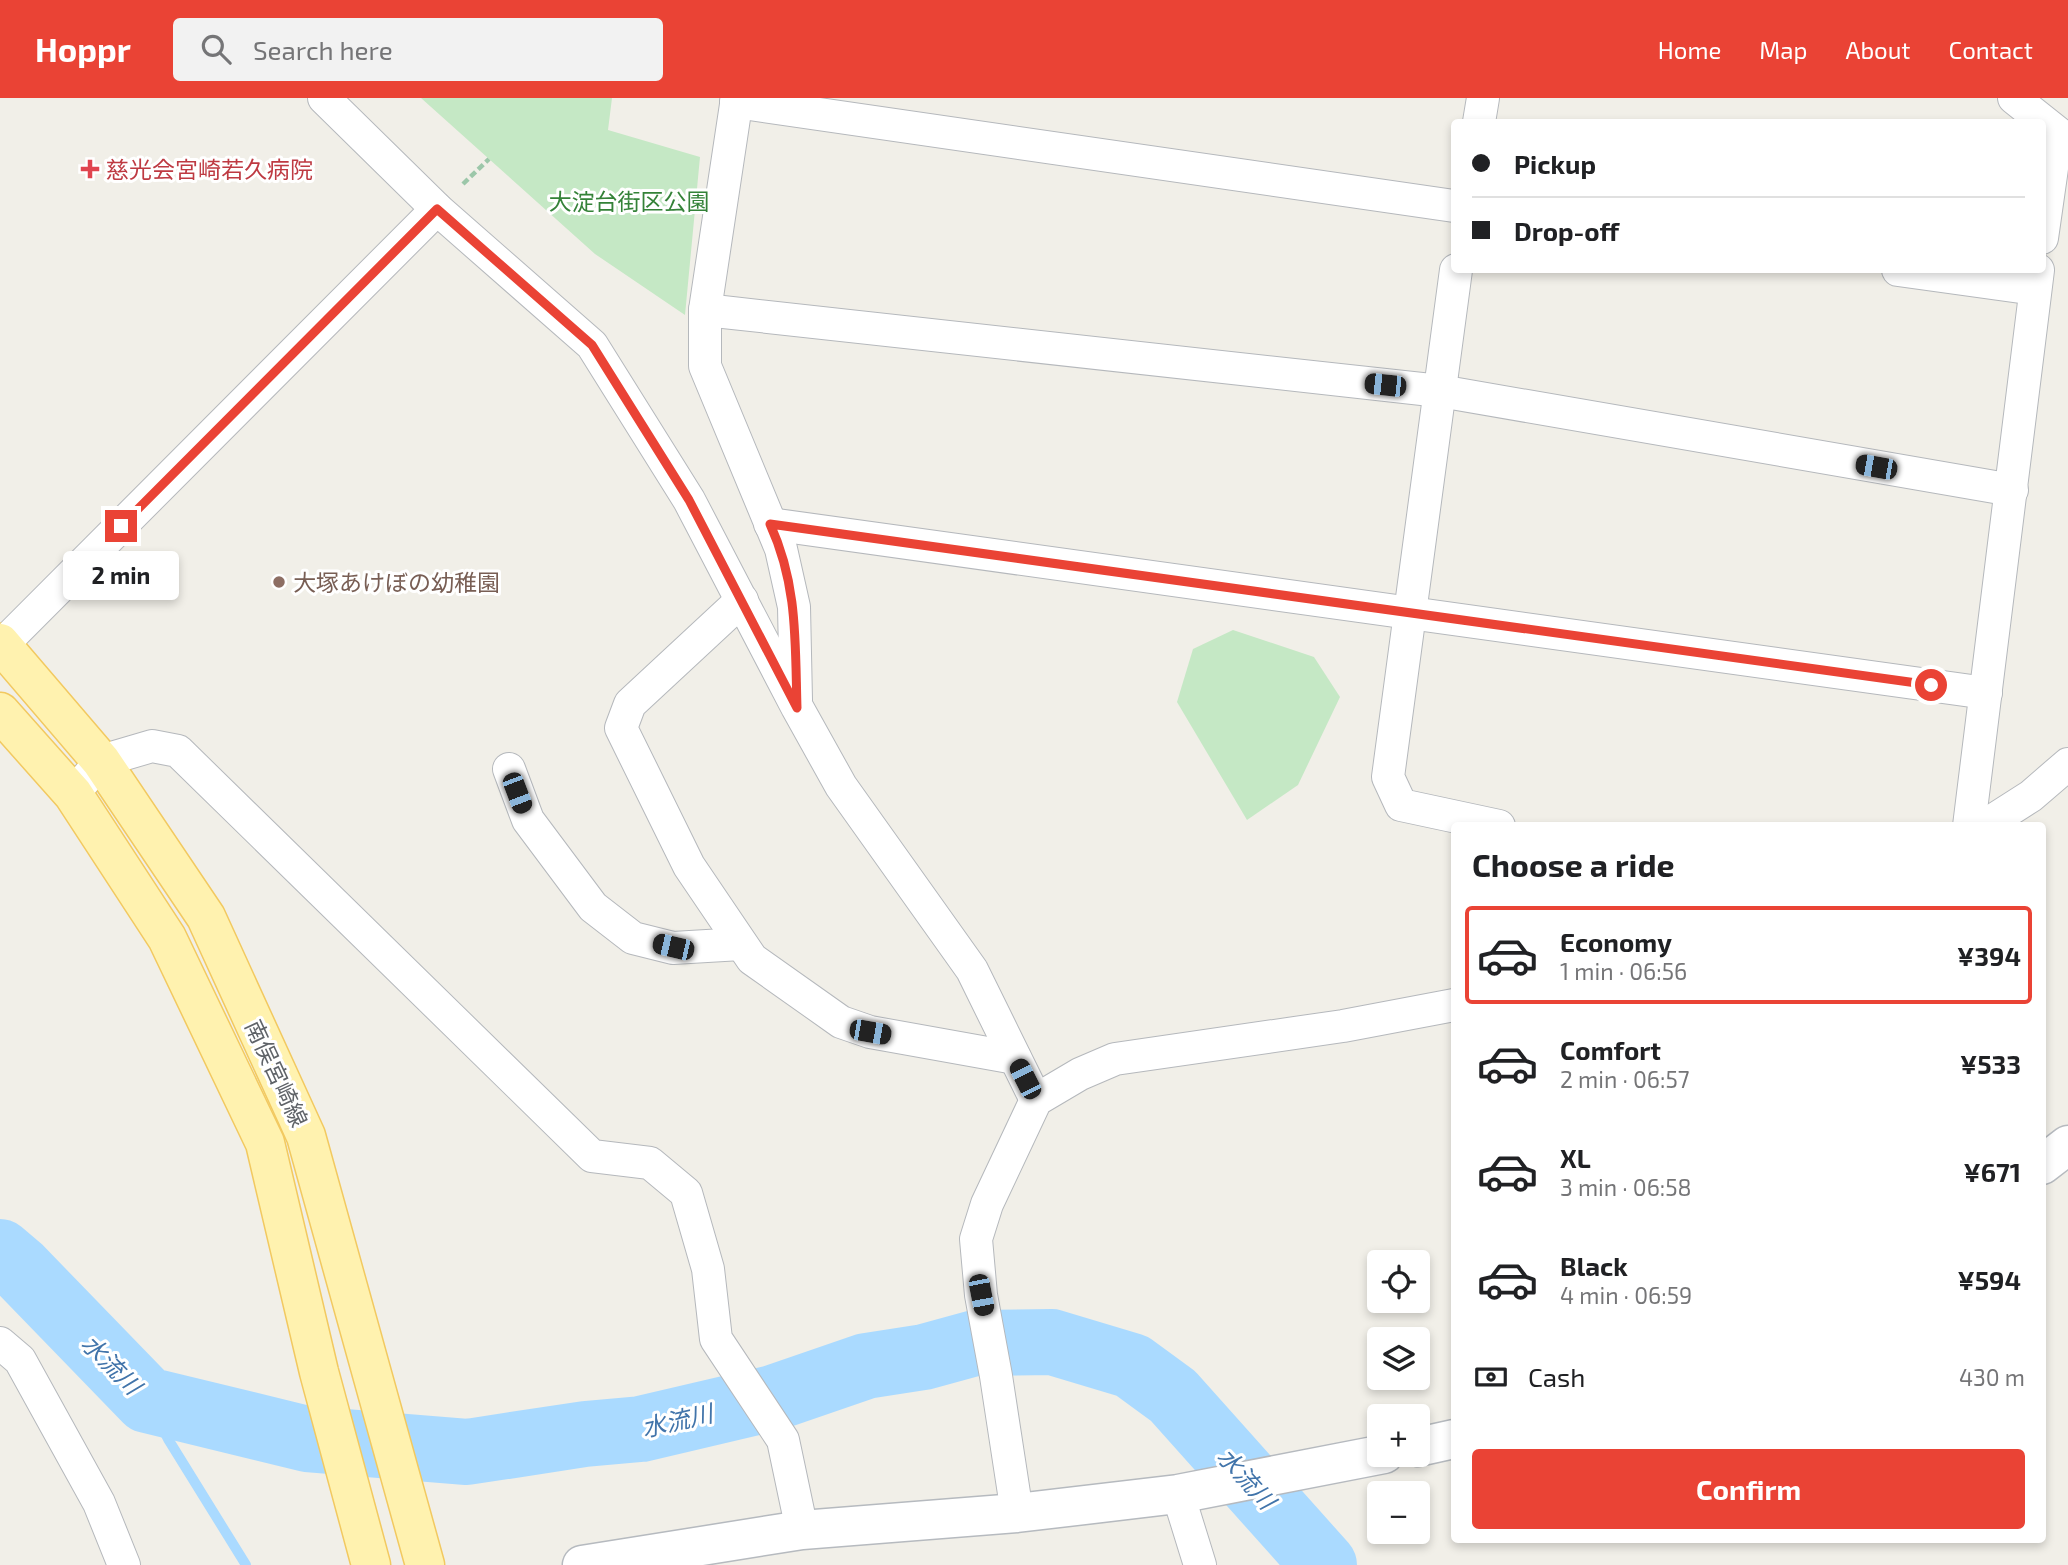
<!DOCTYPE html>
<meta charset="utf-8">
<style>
body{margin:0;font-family:"Exo 2","Noto Sans JP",sans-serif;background:#f2f2f2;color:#202124;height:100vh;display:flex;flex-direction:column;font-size:26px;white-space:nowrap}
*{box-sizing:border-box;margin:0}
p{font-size:23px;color:#757577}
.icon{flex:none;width:38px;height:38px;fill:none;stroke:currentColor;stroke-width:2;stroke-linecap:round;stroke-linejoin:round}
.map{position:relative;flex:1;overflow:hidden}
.panel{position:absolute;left:1451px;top:724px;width:595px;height:721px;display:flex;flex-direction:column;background:#fff;border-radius:7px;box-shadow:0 4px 10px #0003}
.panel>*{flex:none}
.banner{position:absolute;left:1451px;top:21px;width:595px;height:154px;border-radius:7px;box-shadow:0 4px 10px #0003;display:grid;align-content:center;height:154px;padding:0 21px;background:#fff}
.tools{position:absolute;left:1367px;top:1152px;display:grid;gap:14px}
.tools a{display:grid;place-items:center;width:63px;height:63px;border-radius:7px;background:#fff;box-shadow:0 4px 10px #0003;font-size:35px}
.end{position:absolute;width:32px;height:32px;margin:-16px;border:9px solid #ea4335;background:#fff;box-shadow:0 0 0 4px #fff}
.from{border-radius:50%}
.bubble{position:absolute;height:49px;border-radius:7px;background:#fff;box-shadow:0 4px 10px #0003;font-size:23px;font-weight:700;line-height:49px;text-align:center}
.car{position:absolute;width:21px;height:42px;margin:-21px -10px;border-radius:9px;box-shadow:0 0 5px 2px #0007;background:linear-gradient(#222 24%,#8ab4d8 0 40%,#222 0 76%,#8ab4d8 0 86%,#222 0)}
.banner b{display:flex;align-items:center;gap:24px;height:66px;font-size:26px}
.banner b+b{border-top:2px solid #e0e0e0}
.banner i{width:18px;height:18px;background:#202124}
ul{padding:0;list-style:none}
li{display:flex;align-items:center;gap:21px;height:98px;margin:0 14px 10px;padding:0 7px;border:4px solid transparent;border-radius:7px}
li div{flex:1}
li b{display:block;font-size:26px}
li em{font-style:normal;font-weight:700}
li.selected{border-color:#ea4335}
li>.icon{width:63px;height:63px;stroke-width:1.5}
h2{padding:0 21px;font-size:32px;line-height:84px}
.pay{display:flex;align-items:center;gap:18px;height:77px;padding:0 21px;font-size:26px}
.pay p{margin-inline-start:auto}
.primary-button{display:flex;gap:14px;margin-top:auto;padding:14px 21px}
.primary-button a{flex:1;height:80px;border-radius:7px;background:#ea4335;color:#fff;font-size:28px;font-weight:700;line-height:80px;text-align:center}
header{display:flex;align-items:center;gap:42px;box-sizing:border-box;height:98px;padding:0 35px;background:#ea4335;color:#fff}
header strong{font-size:33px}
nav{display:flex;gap:38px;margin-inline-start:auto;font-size:24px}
.search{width:490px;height:63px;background:#f2f2f2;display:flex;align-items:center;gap:18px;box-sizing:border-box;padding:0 24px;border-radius:7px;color:#757577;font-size:26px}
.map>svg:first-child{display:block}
</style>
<header>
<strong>Hoppr</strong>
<div class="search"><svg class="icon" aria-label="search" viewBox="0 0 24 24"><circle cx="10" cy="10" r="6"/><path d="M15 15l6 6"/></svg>Search here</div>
<nav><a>Home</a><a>Map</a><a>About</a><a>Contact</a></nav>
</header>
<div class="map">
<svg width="2068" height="1467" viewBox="0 0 2068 1467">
<rect width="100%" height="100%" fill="#f1efe8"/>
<g fill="#c5e8c5">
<path d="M 421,0 L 612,0 L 608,32 L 700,59 L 685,217 L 595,156 Z"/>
<path d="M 1233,532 L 1314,559 L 1340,599 L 1298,687 L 1247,722 L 1177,604 L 1193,551 Z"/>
</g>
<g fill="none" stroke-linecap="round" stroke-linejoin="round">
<path stroke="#aadaff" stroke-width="10" d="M 147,1302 L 168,1341 L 246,1467"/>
<path stroke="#aadaff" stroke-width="66" d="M 0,1154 L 20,1171 L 147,1302 L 307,1341 L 467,1354 L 585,1336 L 641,1331 L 773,1300 L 866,1268 L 924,1259 L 975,1245 L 1052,1244 L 1132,1268 L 1173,1298 L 1324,1467"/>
<g stroke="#b5b8bc" stroke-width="34">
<g id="street">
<path d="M 324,0 L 437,111 L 592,247 L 689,402 L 797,609 L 841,688 L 972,872 L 1036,1002"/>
<path d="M 737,0 L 705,212 L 705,268 L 781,451 L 794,509 L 796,602"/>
<path d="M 2014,0 L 2068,43"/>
<path d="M 736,4 L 1454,108"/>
<path d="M 1479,24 L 1483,0"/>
<path d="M 2042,140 L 2057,35"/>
<path d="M 1456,172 L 1388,679 L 1401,707 L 1499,728"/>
<path d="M 1898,172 L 2035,191"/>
<path d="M 705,212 L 1440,293 L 2012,392"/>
<path d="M 770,426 L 1986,595"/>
<path d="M 742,502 L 630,606 L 621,630 L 689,768 L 752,861 L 841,924 L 870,934 L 1015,960"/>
<path d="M 0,549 L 437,111"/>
<path d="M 509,671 L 528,722 L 593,809 L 633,840 L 673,850 L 741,846"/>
<path d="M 73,696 L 101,663 L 152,648 L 178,653 L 592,1058 L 650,1065 L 686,1095 L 708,1171 L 716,1241 L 783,1342 L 802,1432"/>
<path d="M 1969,728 L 2038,172"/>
<path d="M 1984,728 L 2031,698 L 2068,666"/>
<path d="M 0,1245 L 20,1262 L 99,1405 L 124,1467"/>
<path d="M 1178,1396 L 1200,1467"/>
<path d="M 1017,1415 L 996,1278 L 981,1197 L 976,1141 L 987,1106 L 1036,1002 L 1080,976 L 1115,961 L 1343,928 L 1454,907"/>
</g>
</g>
<g stroke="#b6babf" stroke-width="41">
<g id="secondary">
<path d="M 2042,1067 L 2068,1047"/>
<path d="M 1418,1349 L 1454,1341"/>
<path d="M 582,1467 L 802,1432 L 1017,1415 L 1178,1396 L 1384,1356"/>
</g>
</g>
<g stroke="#f2c960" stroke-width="41">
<g id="primary">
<path d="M 0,545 L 101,663 L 206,819 L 306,1038 L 425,1467"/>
<path d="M 0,614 L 73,696 L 167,840 L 265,1045 L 319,1274 L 371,1467"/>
</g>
</g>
<path stroke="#9cc7a9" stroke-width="4.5" stroke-dasharray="7 3.5" stroke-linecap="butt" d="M 463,86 L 489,61"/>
<use href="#street" stroke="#fff" stroke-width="32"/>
<use href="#secondary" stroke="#fff" stroke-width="38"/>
<use href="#primary" stroke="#fff2af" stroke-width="38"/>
</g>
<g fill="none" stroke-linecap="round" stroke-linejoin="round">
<path stroke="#ea4335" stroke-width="9" d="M 121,428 L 437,111 L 592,247 L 689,402 L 797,610 C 795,544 798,487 770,426 L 1931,587"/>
</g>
<path fill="#e0444e" stroke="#fff" stroke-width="2.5" d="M86.5 60.5h7v7h7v7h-7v7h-7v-7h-7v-7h7z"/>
<circle fill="#8d6e63" stroke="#fff" stroke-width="2.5" cx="279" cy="484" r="7"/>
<g text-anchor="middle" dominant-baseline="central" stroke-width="6" stroke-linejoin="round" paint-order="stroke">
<g font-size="23" fill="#be3a42" stroke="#fff" text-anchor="start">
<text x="106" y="71">慈光会宮崎若久病院</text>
</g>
<g font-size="23" fill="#348238" stroke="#fff">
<text x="629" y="103">大淀台街区公園</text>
</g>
<g font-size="23" fill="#785e54" stroke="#fff" text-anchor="start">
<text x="293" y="484">大塚あけぼの幼稚園</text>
</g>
<g font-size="23" fill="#5f6368" stroke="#fff">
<text transform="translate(277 975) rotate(65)">南俣宮崎線</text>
</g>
<g font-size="24" font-style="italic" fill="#4174aa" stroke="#fff">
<text transform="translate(112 1266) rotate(45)">水流川</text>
<text transform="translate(677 1322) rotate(-13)">水流川</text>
<text transform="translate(1247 1380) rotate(48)">水流川</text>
</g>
</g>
</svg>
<div class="tools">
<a><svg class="icon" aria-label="locate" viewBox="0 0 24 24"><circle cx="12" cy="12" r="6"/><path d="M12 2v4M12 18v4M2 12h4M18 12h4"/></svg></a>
<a><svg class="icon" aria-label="layers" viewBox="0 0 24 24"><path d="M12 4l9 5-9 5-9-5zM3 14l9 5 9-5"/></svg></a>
<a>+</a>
<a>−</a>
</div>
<i class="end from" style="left:1931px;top:587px"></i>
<i class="end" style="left:121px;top:428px"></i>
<div class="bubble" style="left:63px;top:453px;width:116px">2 min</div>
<i class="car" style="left:1385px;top:287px;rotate:276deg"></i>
<i class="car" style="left:1876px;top:369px;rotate:280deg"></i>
<i class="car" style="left:517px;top:695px;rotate:159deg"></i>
<i class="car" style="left:673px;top:849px;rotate:283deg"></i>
<i class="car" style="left:870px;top:934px;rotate:100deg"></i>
<i class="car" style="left:1025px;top:981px;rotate:333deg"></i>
<i class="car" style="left:981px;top:1197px;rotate:169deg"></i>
<div class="banner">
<b><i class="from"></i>Pickup</b>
<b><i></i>Drop-off</b>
</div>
<section class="panel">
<h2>Choose a ride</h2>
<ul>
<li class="selected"><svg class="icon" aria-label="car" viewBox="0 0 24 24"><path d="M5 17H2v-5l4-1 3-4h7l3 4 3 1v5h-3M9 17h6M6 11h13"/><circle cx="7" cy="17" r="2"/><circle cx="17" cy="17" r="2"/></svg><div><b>Economy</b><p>1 min · 06:56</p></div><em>¥394</em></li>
<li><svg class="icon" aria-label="car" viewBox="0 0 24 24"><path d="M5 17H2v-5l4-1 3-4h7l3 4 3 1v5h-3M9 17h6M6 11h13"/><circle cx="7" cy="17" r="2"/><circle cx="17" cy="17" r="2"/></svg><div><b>Comfort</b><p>2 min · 06:57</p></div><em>¥533</em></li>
<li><svg class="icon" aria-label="car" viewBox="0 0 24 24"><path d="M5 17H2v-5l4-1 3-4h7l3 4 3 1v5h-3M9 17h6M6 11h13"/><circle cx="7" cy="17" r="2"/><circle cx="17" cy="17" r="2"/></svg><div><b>XL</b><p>3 min · 06:58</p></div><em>¥671</em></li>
<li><svg class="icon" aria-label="car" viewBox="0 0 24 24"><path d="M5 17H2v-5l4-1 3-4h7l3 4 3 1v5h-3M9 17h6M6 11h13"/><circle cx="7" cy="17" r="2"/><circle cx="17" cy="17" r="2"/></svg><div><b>Black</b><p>4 min · 06:59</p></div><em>¥594</em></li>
</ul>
<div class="pay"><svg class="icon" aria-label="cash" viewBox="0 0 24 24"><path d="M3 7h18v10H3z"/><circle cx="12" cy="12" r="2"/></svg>Cash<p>430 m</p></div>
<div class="primary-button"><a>Confirm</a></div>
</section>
</div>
